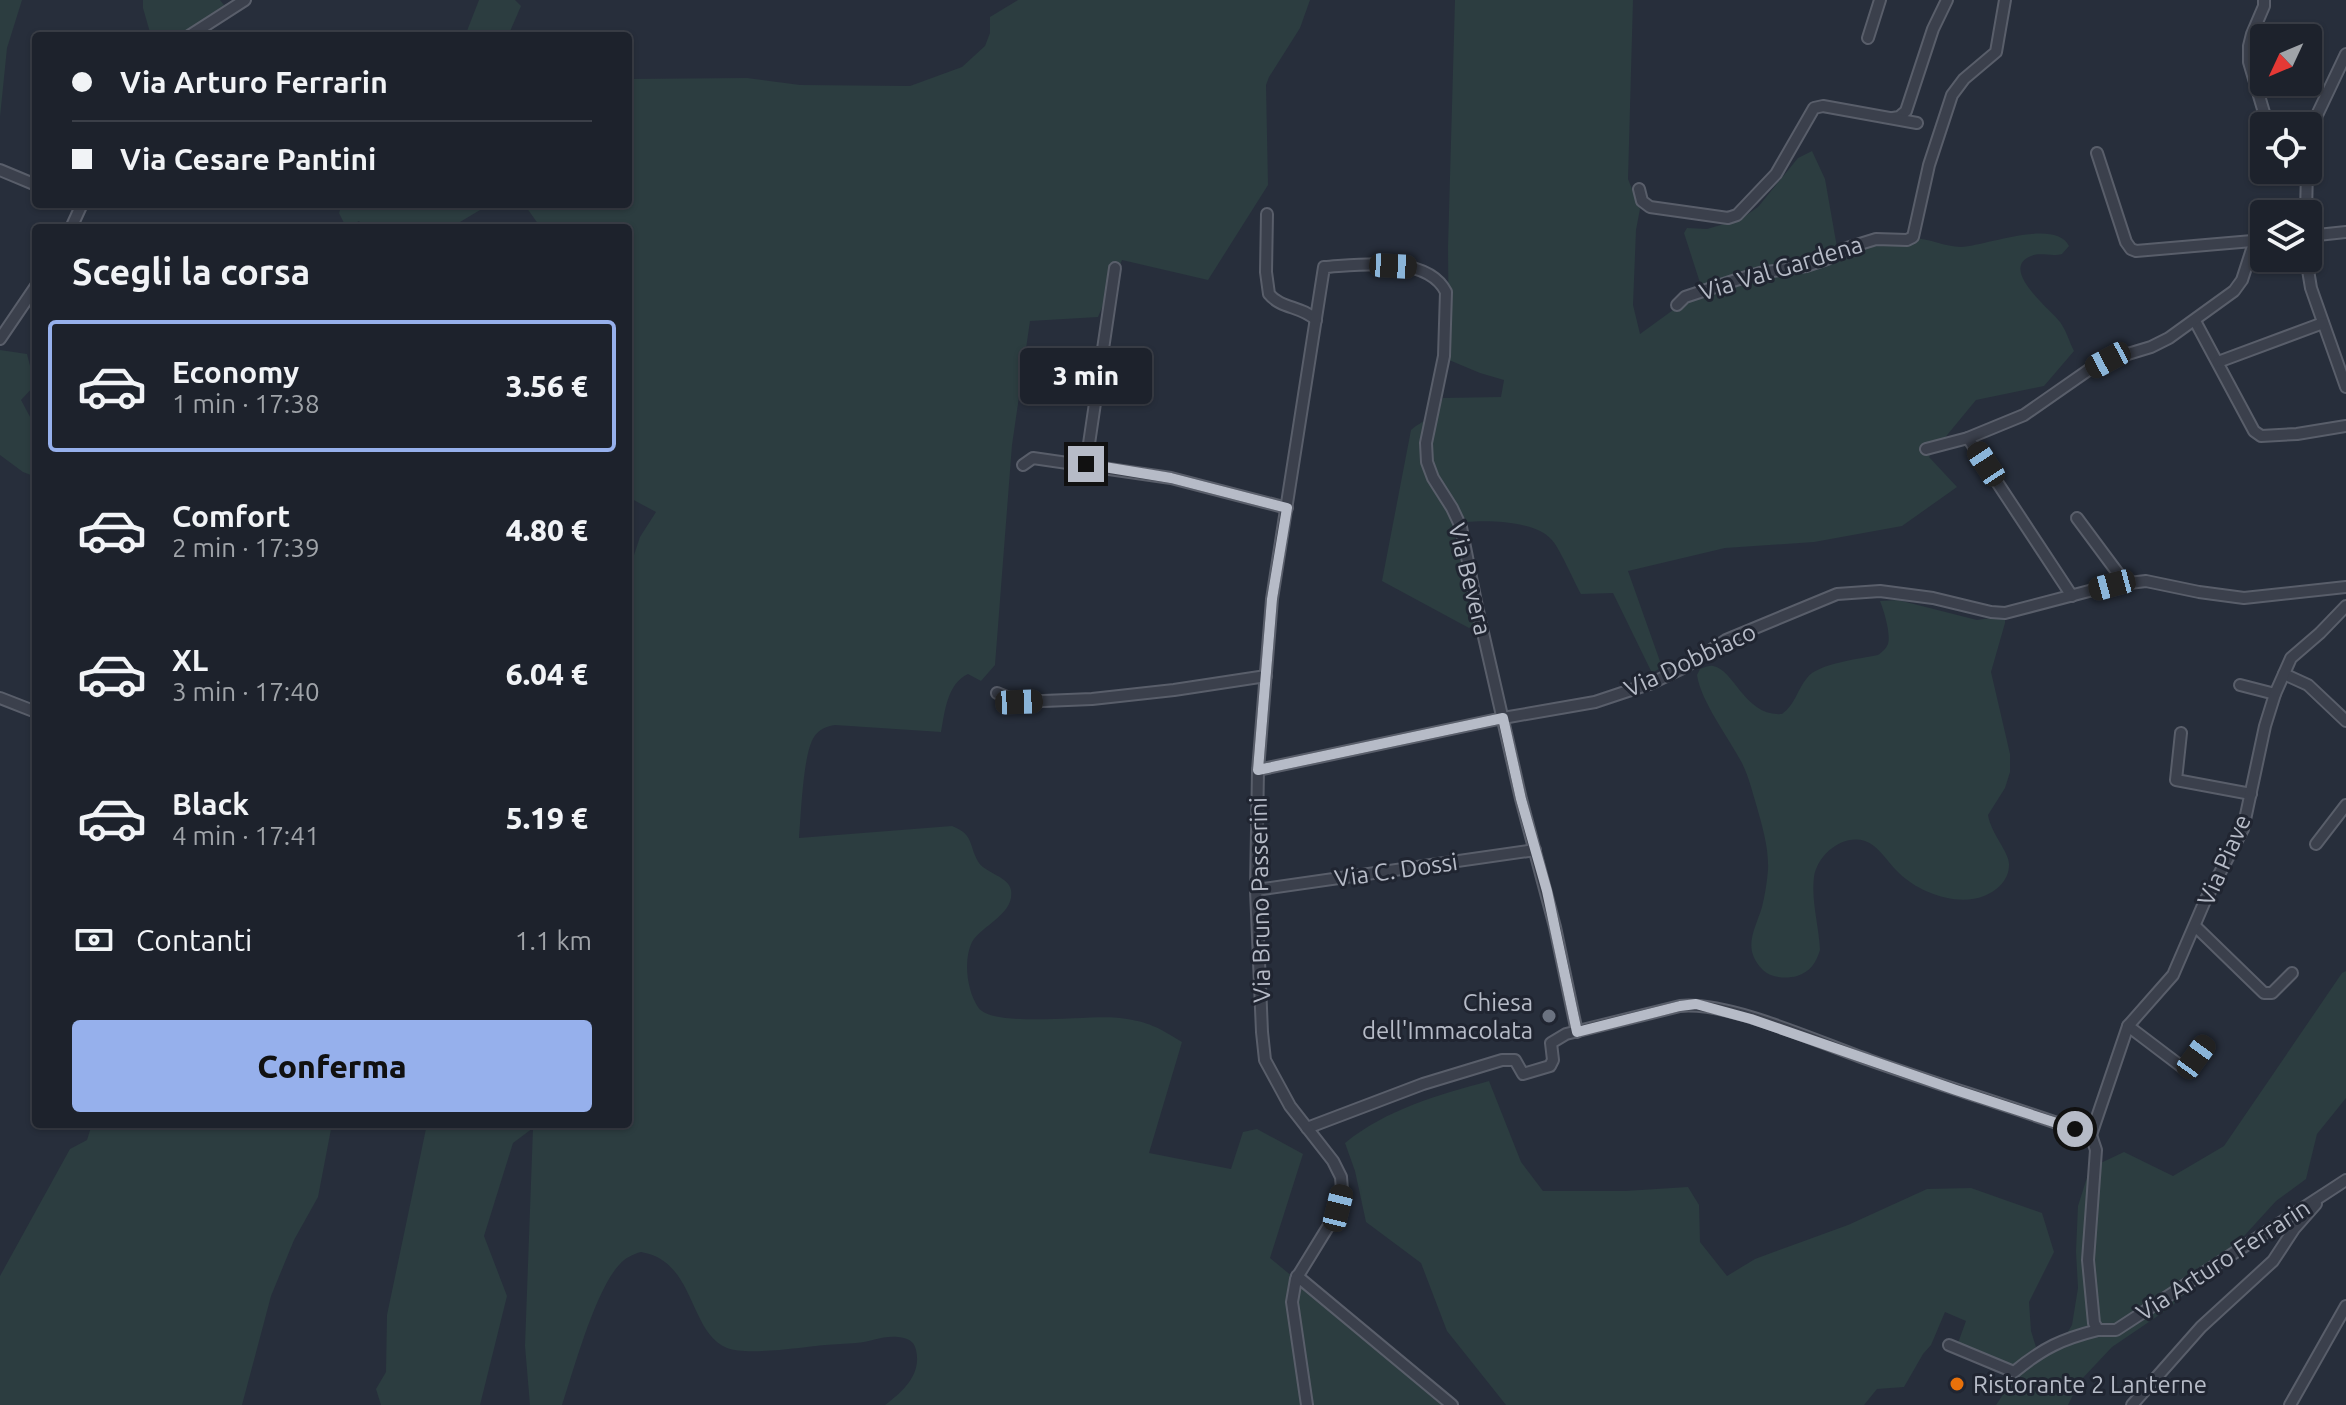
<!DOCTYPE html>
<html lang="it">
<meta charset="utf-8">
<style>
body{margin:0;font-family:Ubuntu,sans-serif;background:#252a34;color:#f1f3f6;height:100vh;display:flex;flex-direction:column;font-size:30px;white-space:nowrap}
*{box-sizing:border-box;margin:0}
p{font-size:26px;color:#a0a4a9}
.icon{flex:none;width:44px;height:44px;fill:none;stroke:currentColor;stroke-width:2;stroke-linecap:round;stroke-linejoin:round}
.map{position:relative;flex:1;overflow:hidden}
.drawer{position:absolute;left:32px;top:224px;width:600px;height:904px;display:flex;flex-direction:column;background:#1d222c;border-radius:8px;box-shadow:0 2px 6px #0004,0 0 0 2px #3b3f48}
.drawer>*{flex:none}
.hud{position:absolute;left:32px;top:32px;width:600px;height:176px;border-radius:8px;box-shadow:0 2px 6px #0004,0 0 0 2px #3b3f48;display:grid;align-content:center;height:176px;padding:0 40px;background:#1d222c}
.needle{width:52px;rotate:226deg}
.buttons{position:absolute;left:2250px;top:24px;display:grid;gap:16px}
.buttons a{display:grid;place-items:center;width:72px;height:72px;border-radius:8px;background:#1d222c;box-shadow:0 2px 6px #0004,0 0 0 2px #3b3f48;font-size:40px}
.end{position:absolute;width:36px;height:36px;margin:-18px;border:10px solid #b6bbc7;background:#111;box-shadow:0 0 0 4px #111}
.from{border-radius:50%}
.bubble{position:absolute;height:56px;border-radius:8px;background:#1d222c;box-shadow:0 2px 6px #0004,0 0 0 2px #3b3f48;font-size:26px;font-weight:800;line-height:56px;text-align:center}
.car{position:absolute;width:24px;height:48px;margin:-24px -12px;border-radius:10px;box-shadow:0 0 6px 2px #0007;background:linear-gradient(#222 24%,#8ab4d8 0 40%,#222 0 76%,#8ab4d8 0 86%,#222 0)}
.hud b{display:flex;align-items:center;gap:28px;height:76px;font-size:30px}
.hud b+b{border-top:2px solid #3b3f48}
.hud i{width:20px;height:20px;background:#f1f3f6}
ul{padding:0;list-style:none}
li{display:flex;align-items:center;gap:24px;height:132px;margin:0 16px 12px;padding:0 24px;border:4px solid transparent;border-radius:8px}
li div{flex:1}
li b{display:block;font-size:30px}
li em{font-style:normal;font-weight:800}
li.current{border-color:#96b0ec}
li>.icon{width:72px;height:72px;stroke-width:1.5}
h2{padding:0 40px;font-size:36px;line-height:96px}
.pay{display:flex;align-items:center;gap:20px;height:88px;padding:0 40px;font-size:30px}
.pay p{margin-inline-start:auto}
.cta{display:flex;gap:16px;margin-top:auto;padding:16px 40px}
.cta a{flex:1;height:92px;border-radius:8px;background:#96b0ec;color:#111;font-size:32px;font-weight:800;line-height:92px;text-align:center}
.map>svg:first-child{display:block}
</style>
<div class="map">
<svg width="2346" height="1405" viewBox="0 0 2346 1405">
<rect width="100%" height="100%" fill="#272e3b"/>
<g fill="#2c3d40">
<path d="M 0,0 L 22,0 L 7,48 L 0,117 Z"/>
<path d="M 143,0 L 220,0 L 227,9 L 185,36 L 151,36 L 143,8 Z"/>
<path d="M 479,0 L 515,0 L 521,6 L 508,36 L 465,36 Z"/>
<path d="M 1018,0 L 1310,0 L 1300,28 L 1269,77 L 1266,85 L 1268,185 L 1208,280 L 1122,260 L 1098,317 L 1030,321 L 1012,445 L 995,665 L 981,681 L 968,674 C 947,684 945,711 941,732 L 835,725 C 827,726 819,729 814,737 C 803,753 801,816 799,838 L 952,826 C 975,835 968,845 979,863 C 986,873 1009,877 1011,890 C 1015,914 982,925 972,942 C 963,960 967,991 978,1007 C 991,1029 1093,1014 1120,1018 C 1150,1022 1157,1027 1182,1042 L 1149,1153 L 1231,1169 L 1243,1132 L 1257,1129 L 1303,1154 L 1270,1258 L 1448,1405 L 885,1405 C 902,1392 922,1375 916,1350 C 914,1341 908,1338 898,1337 C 884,1335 870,1342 856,1343 C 846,1344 835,1344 825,1345 C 803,1347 747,1356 727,1348 C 688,1332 696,1261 641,1252 C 633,1254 625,1258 619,1265 C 595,1291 574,1369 562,1405 L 530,1405 L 525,1346 L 533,1128 L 513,1143 L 484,1236 L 507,1296 L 480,1405 L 381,1405 L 376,1389 L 386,1372 L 387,1315 L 427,1124 L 628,1124 L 628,573 L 640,537 L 656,512 L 628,497 L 628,228 L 541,228 L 524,204 L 628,204 L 628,79 L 747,78 L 800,85 L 910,86 L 962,67 L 985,46 L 990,33 L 990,17 Z"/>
<path d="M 1455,0 L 1633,0 L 1628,179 L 1640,209 L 1636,230 L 1633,305 L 1640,334 L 1702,289 L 1684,233 L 1687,228 L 1707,229 L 1741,219 L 1758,207 L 1798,158 L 1812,151 L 1825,179 L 1838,253 C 1862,247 1887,237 1912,238 C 1929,238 1945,247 1961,247 C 1986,246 2055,218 2069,246 L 2062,254 C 2052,257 2040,252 2031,256 C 1998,269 2052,311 2060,322 C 2066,330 2069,341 2074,351 L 2044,386 L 1976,400 L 1929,457 L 1957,487 L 1902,526 L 1814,542 L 1725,548 L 1628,571 L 1662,667 L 1652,673 L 1613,593 L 1581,594 C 1573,580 1560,548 1551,539 C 1535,521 1488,520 1467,522 L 1480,618 L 1477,624 L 1469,628 L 1382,581 L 1411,430 C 1428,416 1432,422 1443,398 L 1501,397 L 1504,380 L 1480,373 L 1449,360 L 1448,247 Z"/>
<path d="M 342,204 L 498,204 L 480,210 L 450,228 L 363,228 L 359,221 L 352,225 L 344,223 L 339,213 Z"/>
<path d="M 0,350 L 27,354 L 35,385 L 21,400 L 36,428 L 36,477 L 23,472 L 0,455 Z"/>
<path d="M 1898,600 L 1977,620 L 2005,616 L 2005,623 L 1991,672 L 2010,754 L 2010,772 L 2005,788 L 1988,815 C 1991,834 2010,853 2009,865 C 2009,880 1997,891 1984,896 C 1957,907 1918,892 1899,873 C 1890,865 1884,854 1874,846 C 1851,828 1818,851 1814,877 C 1811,901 1819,926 1820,950 C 1816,963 1810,972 1797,976 C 1786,979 1770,978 1762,969 C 1742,948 1755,930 1762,907 C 1765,895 1767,882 1768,870 C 1769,848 1762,825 1756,804 C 1752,790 1748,775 1742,763 C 1729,738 1701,702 1697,675 L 1700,669 C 1704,668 1708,665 1713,666 C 1734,669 1745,717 1782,714 C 1795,705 1797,690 1807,678 C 1818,663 1860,659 1878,655 C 1882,652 1886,649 1888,644 C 1891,634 1884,611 1880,601 Z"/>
<path d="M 2346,971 L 2346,1098 L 2317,1134 L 2306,1179 L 2276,1201 L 2245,1235 L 2171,1307 L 2112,1347 L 2080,1381 L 2068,1405 L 1996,1405 L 2014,1378 L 2057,1350 L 2072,1325 L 2078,1288 L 2076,1252 L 2078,1206 L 2090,1168 L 2124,1152 L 2173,1176 L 2224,1146 L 2342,973 Z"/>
<path d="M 1489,1081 L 1521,1162 L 1543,1191 L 1625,1191 L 1688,1187 L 1699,1205 L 1700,1242 L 1727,1276 L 1755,1259 L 1848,1225 L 1927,1189 L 1971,1188 L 2042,1213 L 2054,1252 L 2029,1302 L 2031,1331 L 2036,1347 L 2012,1366 L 1958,1343 L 1966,1321 L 1945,1312 L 1931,1345 L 1923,1354 L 1904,1387 L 1877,1389 L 1864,1405 L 1506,1405 L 1447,1331 L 1421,1263 L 1366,1222 L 1355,1171 L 1345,1143 C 1387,1109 1438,1095 1489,1081 Z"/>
<path d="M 92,1124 L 332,1124 L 318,1197 L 294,1240 L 271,1296 L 242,1405 L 0,1405 L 0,1276 L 70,1149 L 87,1140 Z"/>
</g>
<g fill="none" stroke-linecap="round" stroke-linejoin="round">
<g stroke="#595e6a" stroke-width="14">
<g id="minor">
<path d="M 2264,0 L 2264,6 L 2252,34 L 2249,46 L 2249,62 L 2268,126"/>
<path d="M 189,36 L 245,0"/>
<path d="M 1868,38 L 1880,0"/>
<path d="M 1893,118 L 1899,117 L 1906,111 L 1933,29 L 1947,0"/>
<path d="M 2308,147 L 2317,115 L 2346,54"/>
<path d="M 2097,153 L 2126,242 L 2131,249 L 2136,251 L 2264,240"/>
<path d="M 0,170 L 36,185"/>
<path d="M 1639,189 L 1642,201 L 1650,207 L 1728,218 L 1737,215 L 1776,174 L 1814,108 L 1823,106 L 1917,123"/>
<path d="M 1267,214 L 1266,272 L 1269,294 C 1281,309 1302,306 1316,320"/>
<path d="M 2306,214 L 2307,170"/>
<path d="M 71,228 L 82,204"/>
<path d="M 2308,236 L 2346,232"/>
<path d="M 2306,258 L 2311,288 L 2346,387"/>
<path d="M 1677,305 L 1685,297 L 1736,280 L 1760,273 L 1806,266 L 1827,259 L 1847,248 L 1876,239 L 1907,240 L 1913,237 L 1929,165 L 1952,95 L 1964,79 L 1996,52 L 2005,0"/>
<path d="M 2195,321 L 2254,431 L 2261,436 L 2297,434 L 2346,426"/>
<path d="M 0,339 L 36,286"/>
<path d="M 2218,362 L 2323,323"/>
<path d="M 1968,438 L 2072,596"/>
<path d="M 1926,449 L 1968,438 L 2024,415 L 2090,369 L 2108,360 L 2151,347 L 2169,338 L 2234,291 L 2242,280 L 2255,240"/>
<path d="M 1086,464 L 1115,268"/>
<path d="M 1023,465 L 1033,458 L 1171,478 L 1287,508"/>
<path d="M 2077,518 L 2126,584"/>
<path d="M 2284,674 L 2308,685 L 2346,721"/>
<path d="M 2240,685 L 2275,694"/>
<path d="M 997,693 L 1019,702 L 1092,699 L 1174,690 L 1266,676"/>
<path d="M 0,698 L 36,712"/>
<path d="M 2181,733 L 2176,780 L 2251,794"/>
<path d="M 1258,770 L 1503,718 L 1595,702 L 1652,683 L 1685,667 L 1726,640 L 1837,594 L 1880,591 L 1933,598 L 1991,612 L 2005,613 L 2112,585 L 2146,581 L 2199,592 L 2244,598 L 2346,587"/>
<path d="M 2316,844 L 2346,805"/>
<path d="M 1256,890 L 1535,850"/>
<path d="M 2195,926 L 2264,993 L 2272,993 L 2292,973"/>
<path d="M 2128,1026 L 2186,1070 L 2205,1044"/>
<path d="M 1307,1128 L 1423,1084 L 1502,1060 L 1515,1060 L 1523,1074 L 1550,1066 L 1553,1060 L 1551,1043 L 1566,1034 L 1680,1006 C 1729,1001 1820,1043 1869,1060 C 1942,1086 2017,1108 2091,1135 L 2096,1150 L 2088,1260 L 2094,1323 L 2098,1330 L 2116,1330 L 2346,1180"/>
<path d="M 2091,1135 L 2128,1026 L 2173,975 L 2204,903 L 2243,829 L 2265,726 L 2275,694 L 2291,658 L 2320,633 L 2346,606"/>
<path d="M 1297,1276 L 1452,1405"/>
<path d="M 1949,1345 L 2014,1372 C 2043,1348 2062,1339 2098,1330"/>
<path d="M 1307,1405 L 1292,1302 L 1296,1279 L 1331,1222 L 1338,1208 L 1342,1190 L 1341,1177 L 1333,1161 L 1290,1106 L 1265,1060 L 1262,1032 L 1256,890 L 1258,770 L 1272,599 L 1324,267 C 1359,265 1427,254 1446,292 L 1444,356 L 1426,443 L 1427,462 L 1433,478 L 1452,508 L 1461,527 L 1476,602 L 1521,799 L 1555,927 L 1577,1032"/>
<path d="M 2132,1405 L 2201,1327 L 2273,1261 L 2294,1229 L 2316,1204"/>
<path d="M 2290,1405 L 2346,1306"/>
</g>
</g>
<use href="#minor" stroke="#3b404c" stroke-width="10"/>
</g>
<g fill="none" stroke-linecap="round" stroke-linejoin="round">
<path stroke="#b6bbc7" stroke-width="10" d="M 1086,464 L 1171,478 L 1287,508 L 1272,599 L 1258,770 L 1503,718 L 1521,799 L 1547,891 L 1577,1032 L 1680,1006 L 1696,1004 L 1751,1019 L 1956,1090 L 2075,1129"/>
</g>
<circle fill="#6b7280" stroke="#202531" stroke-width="3" cx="1549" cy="1016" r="8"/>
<circle fill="#e8710a" stroke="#202531" stroke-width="3" cx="1957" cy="1384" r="8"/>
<g text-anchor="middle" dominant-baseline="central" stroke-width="6" stroke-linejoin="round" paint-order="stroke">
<g font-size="24" fill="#b6bbc7" stroke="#202531">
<text transform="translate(1781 268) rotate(-17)">Via Val Gardena</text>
<text transform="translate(1470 579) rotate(76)">Via Bevera</text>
<text transform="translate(1690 660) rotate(-25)">Via Dobbiaco</text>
<text transform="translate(2224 860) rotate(-66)">Via Piave</text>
<text transform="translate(1396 870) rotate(-8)">Via C. Dossi</text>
<text transform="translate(1260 900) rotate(-91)">Via Bruno Passerini</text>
<text transform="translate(2223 1260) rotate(-33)">Via Arturo Ferrarin</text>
</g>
<g font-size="24" fill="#b6bbc7" stroke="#202531" text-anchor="end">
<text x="1533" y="1002">Chiesa<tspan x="1533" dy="28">dell'Immacolata</tspan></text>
<text x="1973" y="1384" text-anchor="start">Ristorante 2 Lanterne</text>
</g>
</g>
</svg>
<div class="buttons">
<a><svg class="needle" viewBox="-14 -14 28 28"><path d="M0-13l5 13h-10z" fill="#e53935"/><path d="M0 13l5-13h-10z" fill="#a0a4a9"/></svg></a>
<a><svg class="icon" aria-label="locate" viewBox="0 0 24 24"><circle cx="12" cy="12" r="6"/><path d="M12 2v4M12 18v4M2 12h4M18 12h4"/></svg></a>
<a><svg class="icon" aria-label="layers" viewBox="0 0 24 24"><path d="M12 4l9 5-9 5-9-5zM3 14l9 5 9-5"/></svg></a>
</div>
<i class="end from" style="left:2075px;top:1129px"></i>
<i class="end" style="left:1086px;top:464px"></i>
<div class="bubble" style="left:1020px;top:348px;width:132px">3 min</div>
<i class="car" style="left:1393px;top:266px;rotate:93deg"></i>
<i class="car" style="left:2108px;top:360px;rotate:242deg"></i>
<i class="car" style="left:1986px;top:464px;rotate:327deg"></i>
<i class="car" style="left:2112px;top:585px;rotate:255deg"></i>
<i class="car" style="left:1019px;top:702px;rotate:88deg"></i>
<i class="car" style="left:2196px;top:1057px;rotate:36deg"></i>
<i class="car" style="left:1338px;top:1208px;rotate:14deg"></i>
<div class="hud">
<b><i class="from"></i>Via Arturo Ferrarin</b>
<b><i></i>Via Cesare Pantini</b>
</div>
<section class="drawer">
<h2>Scegli la corsa</h2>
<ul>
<li class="current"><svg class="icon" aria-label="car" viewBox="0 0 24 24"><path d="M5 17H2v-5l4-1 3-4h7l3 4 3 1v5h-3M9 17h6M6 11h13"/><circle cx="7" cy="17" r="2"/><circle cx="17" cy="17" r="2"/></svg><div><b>Economy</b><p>1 min · 17:38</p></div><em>3.56 €</em></li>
<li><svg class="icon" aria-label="car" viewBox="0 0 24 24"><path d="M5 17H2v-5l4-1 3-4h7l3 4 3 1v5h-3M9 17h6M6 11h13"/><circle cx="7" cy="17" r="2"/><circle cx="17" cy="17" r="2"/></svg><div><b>Comfort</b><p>2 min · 17:39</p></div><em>4.80 €</em></li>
<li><svg class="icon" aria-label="car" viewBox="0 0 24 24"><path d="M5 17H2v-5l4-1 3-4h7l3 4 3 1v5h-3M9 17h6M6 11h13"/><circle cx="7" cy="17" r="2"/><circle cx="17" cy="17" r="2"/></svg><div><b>XL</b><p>3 min · 17:40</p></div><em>6.04 €</em></li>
<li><svg class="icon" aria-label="car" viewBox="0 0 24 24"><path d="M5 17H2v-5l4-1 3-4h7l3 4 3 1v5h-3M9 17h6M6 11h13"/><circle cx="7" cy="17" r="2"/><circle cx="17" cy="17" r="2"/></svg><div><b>Black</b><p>4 min · 17:41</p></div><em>5.19 €</em></li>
</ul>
<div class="pay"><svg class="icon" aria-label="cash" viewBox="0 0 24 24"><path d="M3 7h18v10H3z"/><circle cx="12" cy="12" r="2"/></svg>Contanti<p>1.1 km</p></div>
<div class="cta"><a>Conferma</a></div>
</section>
</div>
